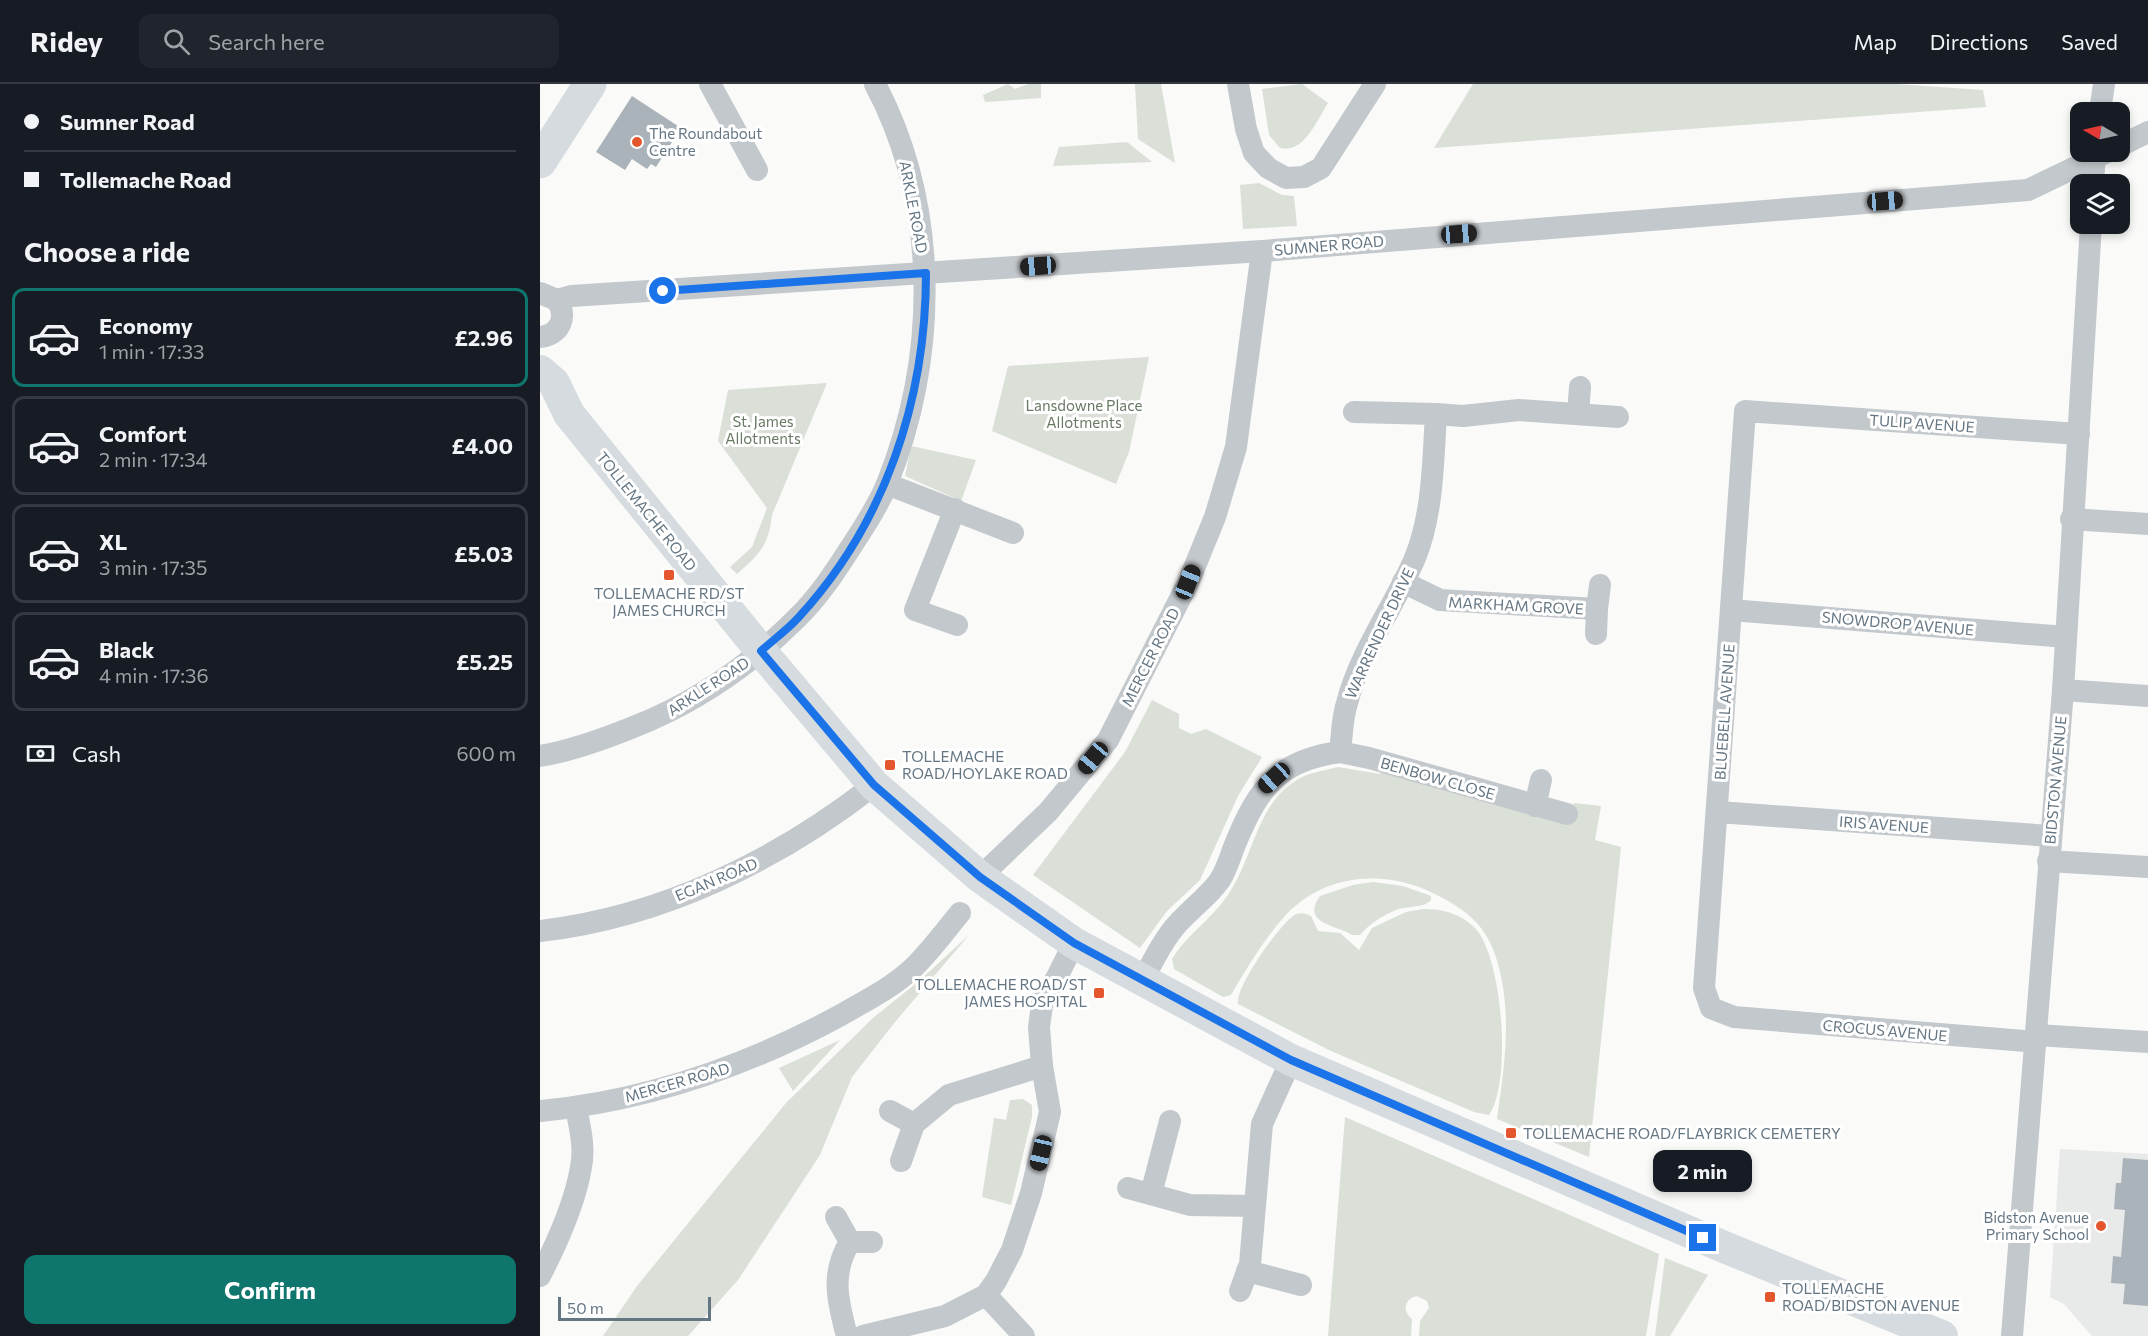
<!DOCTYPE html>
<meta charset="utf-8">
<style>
body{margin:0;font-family:Commissioner,sans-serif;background:#20242c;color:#f1f3f6;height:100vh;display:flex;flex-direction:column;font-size:22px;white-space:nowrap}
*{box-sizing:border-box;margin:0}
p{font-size:20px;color:#9ea1a6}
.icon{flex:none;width:33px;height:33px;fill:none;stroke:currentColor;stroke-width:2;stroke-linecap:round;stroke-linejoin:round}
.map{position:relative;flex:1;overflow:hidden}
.sheet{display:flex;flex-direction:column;background:#171b24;width:540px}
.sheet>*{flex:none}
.guide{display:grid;align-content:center;height:132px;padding:0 24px;background:#171b24}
.needle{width:39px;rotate:279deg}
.buttons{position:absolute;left:1530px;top:18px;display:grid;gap:12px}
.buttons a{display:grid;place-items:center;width:60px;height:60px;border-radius:12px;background:#171b24;box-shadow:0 3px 9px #0003;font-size:30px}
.scale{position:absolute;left:18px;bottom:15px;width:153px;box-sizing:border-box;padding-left:6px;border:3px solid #657683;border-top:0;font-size:16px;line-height:21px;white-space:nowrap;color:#657683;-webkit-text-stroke:4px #fff;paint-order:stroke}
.end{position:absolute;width:27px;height:27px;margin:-14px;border:8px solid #1a73e8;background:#fff;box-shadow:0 0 0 3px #fff}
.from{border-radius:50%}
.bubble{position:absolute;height:42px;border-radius:12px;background:#171b24;box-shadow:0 3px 9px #0003;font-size:20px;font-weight:700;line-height:42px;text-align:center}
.car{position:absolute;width:18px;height:36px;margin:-18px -9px;border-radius:8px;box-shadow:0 0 4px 2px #0007;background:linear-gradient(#222 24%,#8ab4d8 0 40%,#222 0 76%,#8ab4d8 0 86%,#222 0)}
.guide b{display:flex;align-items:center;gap:21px;height:57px;font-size:22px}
.guide b+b{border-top:2px solid #363941}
.guide i{width:15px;height:15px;background:#f1f3f6}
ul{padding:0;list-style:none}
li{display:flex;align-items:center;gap:18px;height:99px;margin:0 12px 9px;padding:0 12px;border:3px solid #363941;border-radius:12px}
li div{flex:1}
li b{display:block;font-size:22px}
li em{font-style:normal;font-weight:700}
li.selected{border-color:#0f766e}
li>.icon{width:54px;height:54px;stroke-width:1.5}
h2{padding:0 24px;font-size:27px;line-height:72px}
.pay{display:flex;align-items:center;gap:15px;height:66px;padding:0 24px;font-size:22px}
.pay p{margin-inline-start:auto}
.action{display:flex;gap:12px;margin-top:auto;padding:12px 24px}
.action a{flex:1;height:69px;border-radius:12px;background:#0f766e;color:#fff;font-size:24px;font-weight:700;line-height:69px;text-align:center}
header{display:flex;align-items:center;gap:36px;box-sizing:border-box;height:84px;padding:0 30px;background:#171b24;border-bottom:2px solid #363941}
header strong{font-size:28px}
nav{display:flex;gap:33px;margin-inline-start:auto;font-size:21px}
.search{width:420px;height:54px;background:#20242c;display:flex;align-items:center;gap:15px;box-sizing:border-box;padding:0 21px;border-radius:12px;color:#9ea1a6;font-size:22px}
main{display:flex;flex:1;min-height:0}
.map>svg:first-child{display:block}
</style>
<header>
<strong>Ridey</strong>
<div class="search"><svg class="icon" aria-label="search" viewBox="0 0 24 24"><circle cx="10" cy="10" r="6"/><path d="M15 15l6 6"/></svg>Search here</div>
<nav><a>Map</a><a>Directions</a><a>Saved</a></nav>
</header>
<main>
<section class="sheet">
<div class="guide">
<b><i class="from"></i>Sumner Road</b>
<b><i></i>Tollemache Road</b>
</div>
<h2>Choose a ride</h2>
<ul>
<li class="selected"><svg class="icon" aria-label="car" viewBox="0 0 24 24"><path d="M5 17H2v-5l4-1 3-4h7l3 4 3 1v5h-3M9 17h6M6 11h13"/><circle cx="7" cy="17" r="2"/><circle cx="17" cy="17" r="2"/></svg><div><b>Economy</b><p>1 min · 17:33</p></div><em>£2.96</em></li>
<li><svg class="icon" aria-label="car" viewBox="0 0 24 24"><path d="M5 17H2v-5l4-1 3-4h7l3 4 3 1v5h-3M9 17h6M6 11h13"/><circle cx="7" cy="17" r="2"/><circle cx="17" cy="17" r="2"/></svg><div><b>Comfort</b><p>2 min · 17:34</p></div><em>£4.00</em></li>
<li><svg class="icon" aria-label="car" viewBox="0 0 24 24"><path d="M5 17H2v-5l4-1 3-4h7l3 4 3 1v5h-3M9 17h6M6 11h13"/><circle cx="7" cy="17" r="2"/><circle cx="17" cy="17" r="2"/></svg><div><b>XL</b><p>3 min · 17:35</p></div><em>£5.03</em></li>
<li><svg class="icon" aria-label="car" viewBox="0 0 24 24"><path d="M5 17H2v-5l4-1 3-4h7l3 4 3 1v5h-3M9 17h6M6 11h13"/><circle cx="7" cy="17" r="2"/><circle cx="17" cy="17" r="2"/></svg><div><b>Black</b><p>4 min · 17:36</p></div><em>£5.25</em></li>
</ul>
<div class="pay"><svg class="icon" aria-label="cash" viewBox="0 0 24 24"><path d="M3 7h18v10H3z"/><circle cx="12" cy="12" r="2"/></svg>Cash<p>600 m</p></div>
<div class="action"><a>Confirm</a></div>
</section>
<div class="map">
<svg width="1608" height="1252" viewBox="0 0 1608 1252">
<rect width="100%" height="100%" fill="#fafaf8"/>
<path fill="#e8e9e9" d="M 1520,1065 L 1608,1070 L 1608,1252 L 1552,1252 L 1524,1220 L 1510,1213 Z"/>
<g fill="#dadfd7">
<path d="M 468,0 L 475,5 L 488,0 L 501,0 L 501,14 L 445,18 L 443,11 Z"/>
<path d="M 595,0 L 621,0 L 635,79 L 598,55 Z"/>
<path d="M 762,0 L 788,19 C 777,36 764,70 740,64 L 729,51 L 722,5 Z"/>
<path d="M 933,0 L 1356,0 L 1443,6 L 1446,23 L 894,64 Z"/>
<path d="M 587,58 L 612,78 L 513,82 L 519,63 Z"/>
<path d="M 719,99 L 742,111 L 754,112 L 757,142 L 703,145 L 700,101 Z"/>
<path d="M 609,273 L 589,368 L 576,400 L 452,347 L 468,282 Z"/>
<path d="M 287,299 L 232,431 C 228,463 220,469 197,490 L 190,483 L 212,463 L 227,424 L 178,357 L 188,306 Z"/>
<path d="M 371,362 L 436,376 L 421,417 L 365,392 Z"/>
<path d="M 612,616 L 639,630 L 639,644 L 651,650 L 666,645 L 722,673 L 698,712 L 660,796 L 627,827 L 600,864 L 493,791 L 585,668 Z"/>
<path d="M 798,683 L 840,690 L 841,684 L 1028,739 L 1034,719 L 1061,722 L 1055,756 L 1081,763 L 1049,1073 L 957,1035 C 965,979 974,920 953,865 C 942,837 921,823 895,810 C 846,785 784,789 745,832 C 724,855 707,884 691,911 L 683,913 L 634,885 L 632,875 C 648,849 675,833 691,806 C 716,766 717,717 762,693 C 773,688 786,686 798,683 Z"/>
<path d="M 833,798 L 863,802 L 891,812 L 891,816 C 885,824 866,822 856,826 C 842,832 830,839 820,851 L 812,851 C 798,841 760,840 780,812 L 813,801 Z"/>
<path d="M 883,825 C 903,825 919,829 934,843 C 963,871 972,999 949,1031 L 934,1028 L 791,967 L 698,920 C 695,903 738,843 753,832 C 758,828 765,829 771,832 L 778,847 L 800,849 L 819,866 L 832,844 L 866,828 Z"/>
<path d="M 429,851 L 355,938 L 312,993 L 280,1071 L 198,1196 L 148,1252 L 63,1252 L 97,1202 L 246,1019 L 333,934 L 379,897 Z"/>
<path d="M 300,956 L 253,1007 L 239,984 Z"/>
<path d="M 483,1015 L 492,1021 L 492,1033 L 471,1121 L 442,1113 L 454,1034 L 466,1036 L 470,1016 Z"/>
<path d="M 805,1033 L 1119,1170 L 1106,1252 L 879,1252 L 880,1237 L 889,1224 L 887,1217 L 877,1212 C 864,1215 862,1227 872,1235 L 871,1252 L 788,1252 Z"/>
<path d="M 1125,1174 L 1168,1191 L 1130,1252 L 1115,1252 Z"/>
</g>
<g fill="#aab3b9">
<path d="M 92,12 L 141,44 L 116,83 L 111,80 L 107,85 L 92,75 L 85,86 L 56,68 Z"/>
<path d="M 1583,1074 L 1608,1076 L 1608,1222 L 1583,1220 L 1585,1200 L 1571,1199 L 1573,1172 L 1581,1173 L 1585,1126 L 1574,1125 L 1576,1099 L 1581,1099 Z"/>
</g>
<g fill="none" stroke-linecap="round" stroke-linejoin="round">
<g stroke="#c3c8cc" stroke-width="22">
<path d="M 170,0 L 217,86"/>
<path d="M 698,0 L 706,45 L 714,69 L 728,84 L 746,94 L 764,93 L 781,84 L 835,0"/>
<path d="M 1560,28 L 1564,0"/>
<path d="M 1580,62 L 1608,48"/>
<path d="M 1553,100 L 1555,68"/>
<path d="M 0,209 L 17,216 C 28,233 20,251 0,253"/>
<path d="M 17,216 L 31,212 L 722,167 L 1488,106 L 1567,68"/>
<path d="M 814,328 L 896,330"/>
<path d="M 1038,330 L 1040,303"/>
<path d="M 347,400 L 473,449"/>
<path d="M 415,425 L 375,526 L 417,541"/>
<path d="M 1531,435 L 1608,440"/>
<path d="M 863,498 L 900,516 L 1057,525 L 1056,550"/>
<path d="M 1057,525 L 1060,501"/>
<path d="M 1191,526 L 1526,553"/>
<path d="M 1523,606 L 1608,612"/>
<path d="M 800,668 L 829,674 L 1027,730"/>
<path d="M 0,672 C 31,667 61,656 91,644 C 153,620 209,582 256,535 C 278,514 295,488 311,463 C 324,443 338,422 347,400 C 398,272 400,123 335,0"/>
<path d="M 995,722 L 1001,696"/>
<path d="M 1178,728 L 1510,752"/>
<path d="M 1508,777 L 1608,783"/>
<path d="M 440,793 L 508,728 L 568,656 L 648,499 L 675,433 L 696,363 L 722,167"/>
<path d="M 0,847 C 123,833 238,776 334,701"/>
<path d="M 602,897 C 611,881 619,864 630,849 C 644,829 666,816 680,796 C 687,785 691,770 696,758 C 719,703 739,676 800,668 C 802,652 802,634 807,619 C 820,568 854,523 875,474 C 893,430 893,378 896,330 L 923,332 L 979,326 L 1078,333"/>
<path d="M 1497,951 L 1608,958"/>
<path d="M 1496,958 L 1194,933 L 1171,924 L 1164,904 L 1205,327 L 1539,350"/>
<path d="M 0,1027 C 107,1017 207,982 301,931 C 325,917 353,903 373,884 C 390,868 405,847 420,829"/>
<path d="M 350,1027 L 374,1040"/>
<path d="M 361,1077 L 374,1040 L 409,1011 L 502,982"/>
<path d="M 588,1104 L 650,1121 L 714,1122"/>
<path d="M 611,1110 L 630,1037"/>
<path d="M 296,1133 L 310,1158"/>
<path d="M 707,1187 L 761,1201"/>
<path d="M 0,1192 C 17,1159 35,1120 41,1083 C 45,1064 40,1043 36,1024"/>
<path d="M 700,1207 L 710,1180 L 722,1040 L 751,976"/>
<path d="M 446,1211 L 484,1252"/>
<path d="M 307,1252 C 298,1218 290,1190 310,1158 L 332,1158"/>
<path d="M 323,1252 L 405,1232 L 446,1211 L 456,1197 L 472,1166 L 491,1109 L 510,1028 L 502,982 L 499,943 L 503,914 L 516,895 L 534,859"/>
<path d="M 1472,1252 L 1523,606 L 1551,140"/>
</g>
<path stroke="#d6dbdf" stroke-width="32" d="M 0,287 L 14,299 L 29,330 L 221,567 L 334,701 L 440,793 L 534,859 L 751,976 L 1184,1163 L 1402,1252"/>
<path stroke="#d6dbdf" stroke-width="33" d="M 0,78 L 50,0"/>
</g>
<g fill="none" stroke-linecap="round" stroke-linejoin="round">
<path stroke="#1a73e8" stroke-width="8" d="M 123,207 L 386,189 C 386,316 345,440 258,534 C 247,546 233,556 221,567 L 334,701 L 440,793 L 534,859 L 751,976 L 1163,1154"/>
</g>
<g fill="#e4572e" stroke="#fff" stroke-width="2">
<circle cx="97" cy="58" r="6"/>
<rect x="123" y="485" width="12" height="12" rx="3"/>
<rect x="344" y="675" width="12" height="12" rx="3"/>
<rect x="553" y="903" width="12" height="12" rx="3"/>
<rect x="965" y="1043" width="12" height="12" rx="3"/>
<circle cx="1561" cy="1142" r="6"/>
<rect x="1224" y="1207" width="12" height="12" rx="3"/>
</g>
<g text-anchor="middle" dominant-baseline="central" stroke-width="6" stroke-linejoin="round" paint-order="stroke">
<g font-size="15" fill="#657683" stroke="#fff" text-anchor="start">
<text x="109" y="49">The Roundabout<tspan x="109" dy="17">Centre</tspan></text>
<text x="129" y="509" text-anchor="middle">TOLLEMACHE RD/ST<tspan x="129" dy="17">JAMES CHURCH</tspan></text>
<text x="362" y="672">TOLLEMACHE<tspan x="362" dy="17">ROAD/HOYLAKE ROAD</tspan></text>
<text x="547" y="900" text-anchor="end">TOLLEMACHE ROAD/ST<tspan x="547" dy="17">JAMES HOSPITAL</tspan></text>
<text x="983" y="1049">TOLLEMACHE ROAD/FLAYBRICK CEMETERY</text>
<text x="1549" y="1133" text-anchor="end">Bidston Avenue<tspan x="1549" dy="17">Primary School</tspan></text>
<text x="1242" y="1204">TOLLEMACHE<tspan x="1242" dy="17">ROAD/BIDSTON AVENUE</tspan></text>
</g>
<g font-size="15" fill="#657683" stroke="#fff">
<text transform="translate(374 123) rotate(79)">ARKLE ROAD</text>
<text transform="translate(789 161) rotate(-5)">SUMNER ROAD</text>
<text transform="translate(1382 339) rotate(4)">TULIP AVENUE</text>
<text transform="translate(107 427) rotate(51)">TOLLEMACHE ROAD</text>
<text transform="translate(976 521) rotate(3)">MARKHAM GROVE</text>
<text transform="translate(1358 539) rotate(5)">SNOWDROP AVENUE</text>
<text transform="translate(839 549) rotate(-65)">WARRENDER DRIVE</text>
<text transform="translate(610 573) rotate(-63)">MERCER ROAD</text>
<text transform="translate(168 602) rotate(-33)">ARKLE ROAD</text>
<text transform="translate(1184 628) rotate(-86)">BLUEBELL AVENUE</text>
<text transform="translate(898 694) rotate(16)">BENBOW CLOSE</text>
<text transform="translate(1515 696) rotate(-85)">BIDSTON AVENUE</text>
<text transform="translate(1344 740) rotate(4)">IRIS AVENUE</text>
<text transform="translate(176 795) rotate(-23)">EGAN ROAD</text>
<text transform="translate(1345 946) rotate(5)">CROCUS AVENUE</text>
<text transform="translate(137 998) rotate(-16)">MERCER ROAD</text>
</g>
<g font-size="15" fill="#687a64" stroke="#fff">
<text x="544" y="321">Lansdowne Place<tspan x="544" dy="17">Allotments</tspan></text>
<text x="223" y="337">St. James<tspan x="223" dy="17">Allotments</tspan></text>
</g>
</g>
</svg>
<div class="buttons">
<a><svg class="needle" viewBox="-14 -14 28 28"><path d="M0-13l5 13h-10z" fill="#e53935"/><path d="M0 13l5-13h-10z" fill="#9ea1a6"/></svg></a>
<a><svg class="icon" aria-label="layers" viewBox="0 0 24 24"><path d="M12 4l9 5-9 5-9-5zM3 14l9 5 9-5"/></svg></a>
</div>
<div class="scale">50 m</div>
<i class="end from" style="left:123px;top:207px"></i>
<i class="end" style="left:1163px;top:1154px"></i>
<div class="bubble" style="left:1113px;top:1066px;width:99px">2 min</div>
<i class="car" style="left:1345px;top:117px;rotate:86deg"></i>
<i class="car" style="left:919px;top:150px;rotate:86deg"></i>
<i class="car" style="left:498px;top:182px;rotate:266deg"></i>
<i class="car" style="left:648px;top:498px;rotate:22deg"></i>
<i class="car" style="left:553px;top:674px;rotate:220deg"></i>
<i class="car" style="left:734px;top:694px;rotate:228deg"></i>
<i class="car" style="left:501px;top:1069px;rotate:193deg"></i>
</div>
</main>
